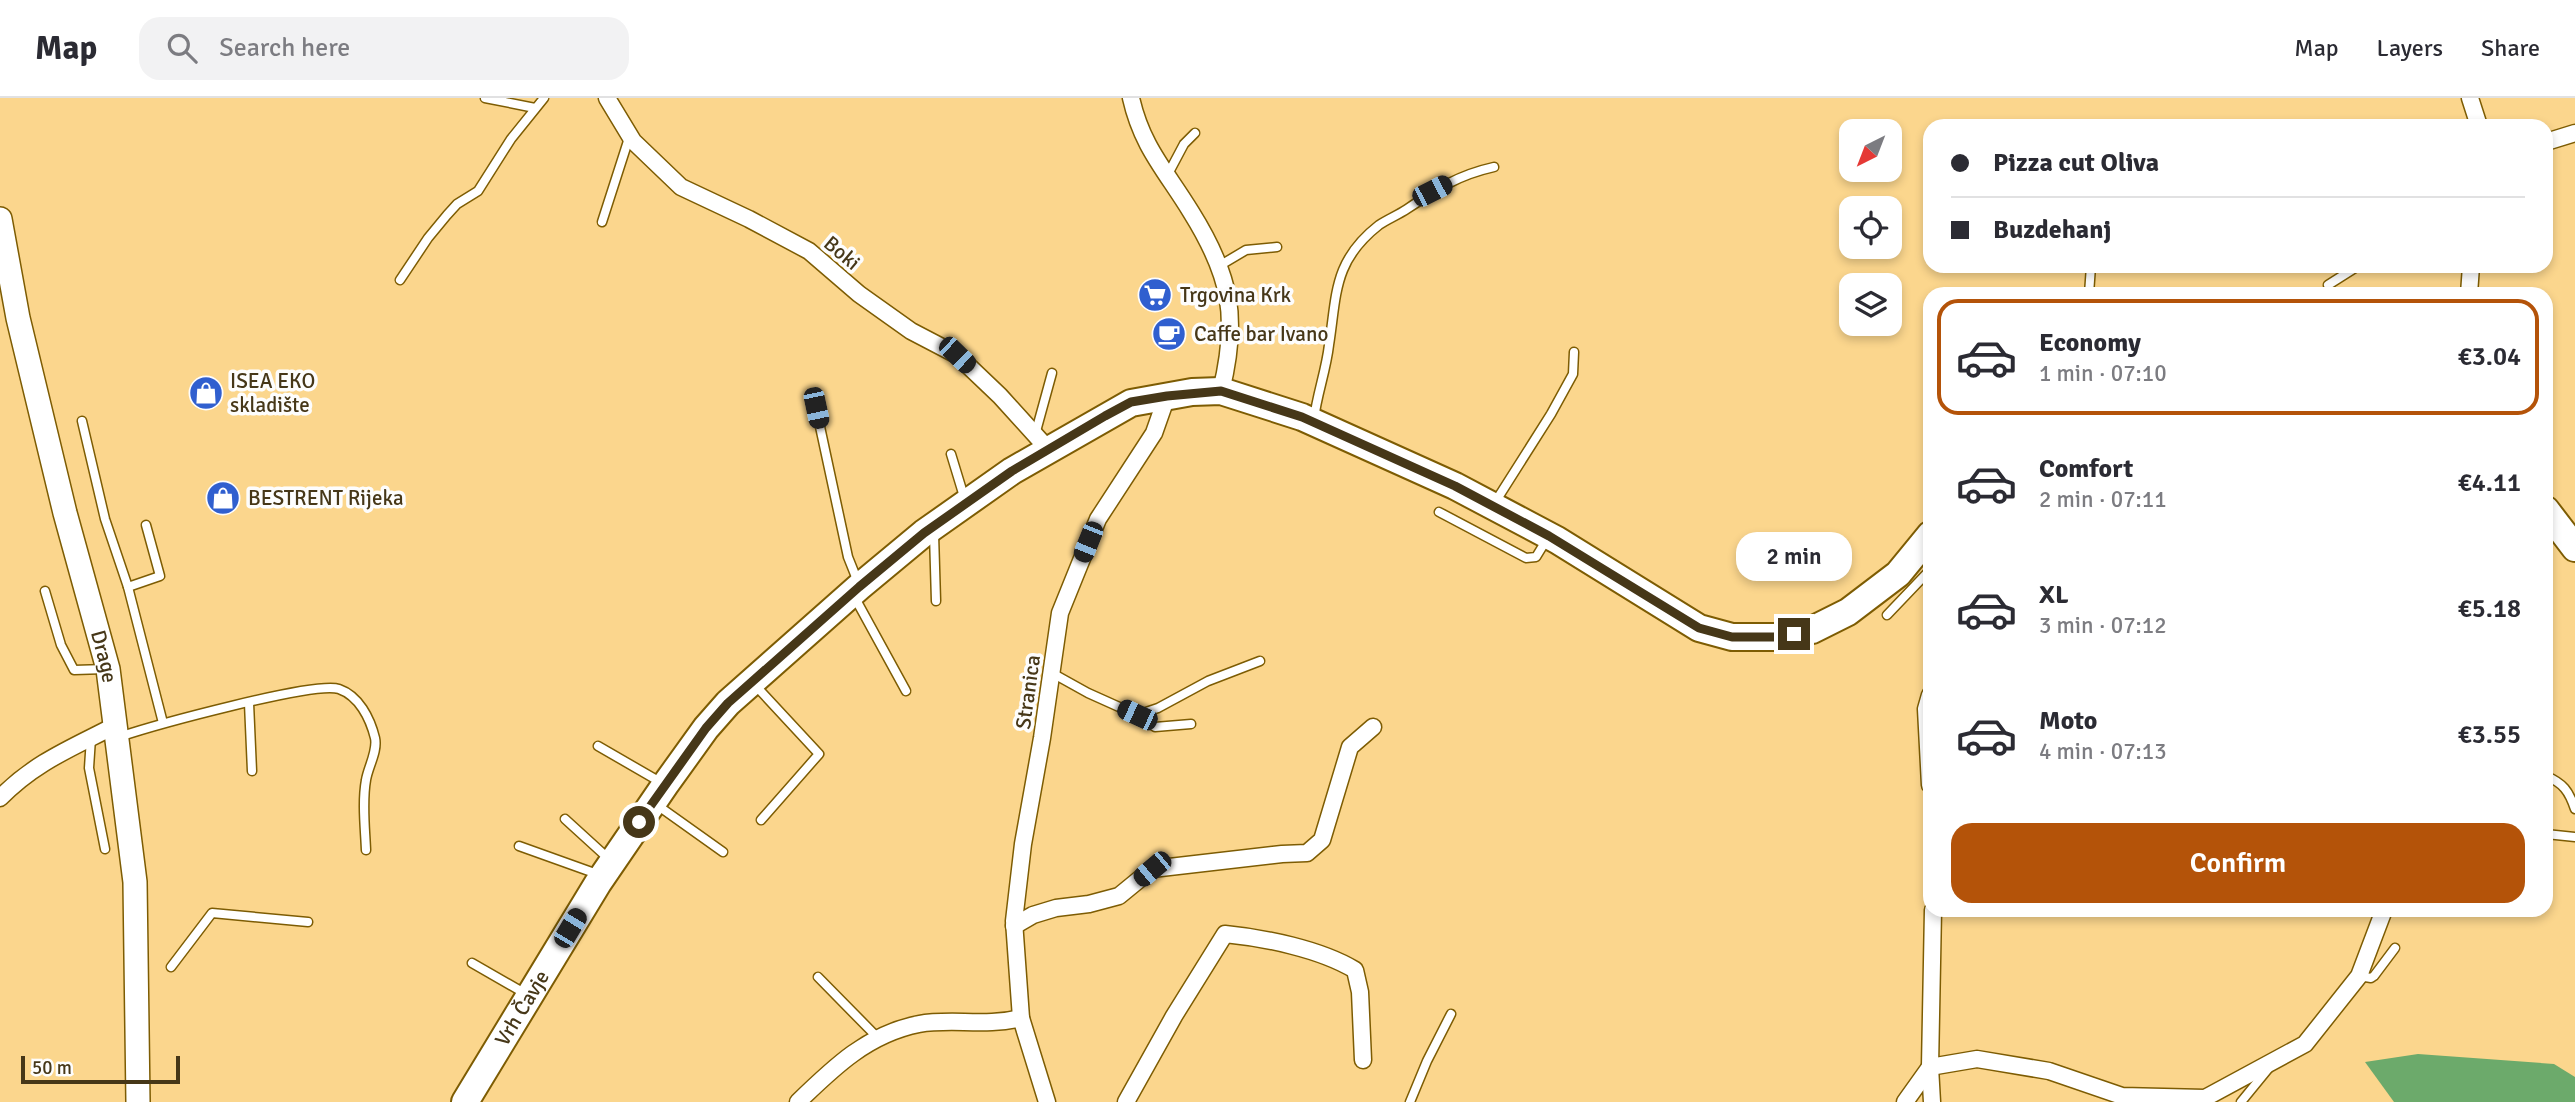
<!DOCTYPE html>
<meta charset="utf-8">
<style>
body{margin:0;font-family:Signika,sans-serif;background:#f2f2f3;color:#2b2b33;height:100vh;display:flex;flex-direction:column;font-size:26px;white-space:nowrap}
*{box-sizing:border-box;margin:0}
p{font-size:23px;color:#7c7c81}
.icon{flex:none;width:38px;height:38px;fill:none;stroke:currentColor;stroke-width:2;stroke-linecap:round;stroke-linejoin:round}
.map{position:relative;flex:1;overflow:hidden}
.drawer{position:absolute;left:1923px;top:189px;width:630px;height:630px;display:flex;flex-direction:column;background:#fff;border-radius:21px;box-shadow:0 4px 10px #0003}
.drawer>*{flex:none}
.hud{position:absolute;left:1923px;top:21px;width:630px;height:154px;border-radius:21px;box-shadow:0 4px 10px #0003;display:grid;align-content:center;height:154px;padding:0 28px;background:#fff}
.needle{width:46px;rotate:222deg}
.controls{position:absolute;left:1839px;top:21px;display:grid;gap:14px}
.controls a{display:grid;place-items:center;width:63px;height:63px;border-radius:14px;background:#fff;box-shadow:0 4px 10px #0003;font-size:35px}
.scale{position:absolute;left:21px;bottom:18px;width:159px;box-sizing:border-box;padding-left:7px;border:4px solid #463718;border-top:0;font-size:19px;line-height:24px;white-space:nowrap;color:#463718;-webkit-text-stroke:5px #fdfdfd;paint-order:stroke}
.end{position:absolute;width:32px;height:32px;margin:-16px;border:9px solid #463718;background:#fff;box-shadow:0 0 0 4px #fff}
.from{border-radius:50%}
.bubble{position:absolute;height:49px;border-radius:21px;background:#fff;box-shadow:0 4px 10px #0003;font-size:23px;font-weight:600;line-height:49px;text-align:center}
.car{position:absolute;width:21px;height:42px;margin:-21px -10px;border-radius:9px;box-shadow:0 0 5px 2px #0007;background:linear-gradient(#222 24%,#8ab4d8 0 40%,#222 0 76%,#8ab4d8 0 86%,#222 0)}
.hud b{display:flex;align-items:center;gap:24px;height:66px;font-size:26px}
.hud b+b{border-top:2px solid #e1e1e2}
.hud i{width:18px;height:18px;background:#2b2b33}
ul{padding:12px 0 0;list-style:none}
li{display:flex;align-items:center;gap:21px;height:116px;margin:0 14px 10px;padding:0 14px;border:4px solid transparent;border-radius:21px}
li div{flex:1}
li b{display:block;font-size:26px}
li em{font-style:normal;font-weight:600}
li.selected{border-color:#b45309}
li>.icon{width:63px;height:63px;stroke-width:1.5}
.primary-button{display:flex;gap:14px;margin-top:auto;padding:14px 28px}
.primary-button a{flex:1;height:80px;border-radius:21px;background:#b45309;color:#fff;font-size:28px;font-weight:600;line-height:80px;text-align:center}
header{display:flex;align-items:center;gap:42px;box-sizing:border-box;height:98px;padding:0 35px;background:#fff;border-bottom:2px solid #e1e1e2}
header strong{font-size:33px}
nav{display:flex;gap:38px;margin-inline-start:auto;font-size:24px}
.search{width:490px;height:63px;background:#f2f2f3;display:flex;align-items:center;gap:18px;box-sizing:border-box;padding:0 24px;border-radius:21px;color:#7c7c81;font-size:26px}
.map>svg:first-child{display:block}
</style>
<header>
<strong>Map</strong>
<div class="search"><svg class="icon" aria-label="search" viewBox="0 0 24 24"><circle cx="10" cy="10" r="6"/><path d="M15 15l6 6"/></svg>Search here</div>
<nav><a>Map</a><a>Layers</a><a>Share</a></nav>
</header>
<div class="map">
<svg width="2575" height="1004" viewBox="0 0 2575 1004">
<rect width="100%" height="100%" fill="#fbd68d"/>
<path fill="#6caa6b" d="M 2418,956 L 2554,966 L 2575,979 L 2575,1004 L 2394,1004 L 2365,964 Z"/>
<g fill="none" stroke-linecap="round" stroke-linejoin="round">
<g stroke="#7d5c03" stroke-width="11">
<g id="lane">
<path d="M 485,0 L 535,10"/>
<path d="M 1167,78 L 1184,46 L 1195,35"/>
<path d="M 602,124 L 629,40"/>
<path d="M 1219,168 L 1246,152 L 1277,149"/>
<path d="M 400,182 L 428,140 L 447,117 L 457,106 L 478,93 L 511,41 L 544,0"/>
<path d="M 2328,187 L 2358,168"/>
<path d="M 2089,196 L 2091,168"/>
<path d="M 816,310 L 848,459 L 858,484"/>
<path d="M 1314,321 C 1317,296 1326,273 1329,247 C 1337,196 1333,163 1379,127 C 1388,121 1398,117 1407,111 C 1437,91 1458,77 1494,69"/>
<path d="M 82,323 L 105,421 L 128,489 L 163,625"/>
<path d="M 1035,337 L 1052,275"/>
<path d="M 951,356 L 965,402"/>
<path d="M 1494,406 L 1551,316 L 1573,276 L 1574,254"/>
<path d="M 1439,414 L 1526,460 L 1536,459 L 1547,441"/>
<path d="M 934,436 L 936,503"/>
<path d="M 128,489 L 160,478 L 146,427"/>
<path d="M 45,493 L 61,547 L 74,572 L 106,571"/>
<path d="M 855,500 L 906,593"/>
<path d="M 1887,517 L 1930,472"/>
<path d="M 1052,575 L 1088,595 L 1137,617 L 1155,629 L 1191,626"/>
<path d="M 755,587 L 819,656 L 761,722"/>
<path d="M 249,605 L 252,673"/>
<path d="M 1137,617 L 1158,610 L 1208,583 L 1260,563"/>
<path d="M 119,639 C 152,628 314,583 339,591 C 359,598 370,620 375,640 C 378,653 368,669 366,682 C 362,704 365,729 366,752"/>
<path d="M 91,640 L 89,670 L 105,751"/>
<path d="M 598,648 L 662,685"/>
<path d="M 2546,678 C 2563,685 2569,693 2575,711"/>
<path d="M 657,707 L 723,754"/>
<path d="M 565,721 L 610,762"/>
<path d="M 2546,736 L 2575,739"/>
<path d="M 519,748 L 600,777"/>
<path d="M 472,865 L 526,896"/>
<path d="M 171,869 L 212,815 L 308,824"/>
<path d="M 2359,878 L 2371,880 L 2374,878 L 2395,850"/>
<path d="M 818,879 L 878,940"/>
<path d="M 1410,1004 L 1427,963 L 1451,916"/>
<path d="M 2241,1004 L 2268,971"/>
</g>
</g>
<g stroke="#7d5c03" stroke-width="19">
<g id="street">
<path d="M 607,0 L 633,43 L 681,89 L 749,121 L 809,153 L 859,196 L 911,233 L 957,257 L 1000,298 L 1048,351"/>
<path d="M 1131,0 C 1142,49 1166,73 1191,114 C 1231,178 1239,220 1221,293"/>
<path d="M 2470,0 L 2479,28"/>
<path d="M 2546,44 L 2575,35"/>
<path d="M 2469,196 L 2471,168"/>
<path d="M 1930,597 L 1926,611 L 1930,687"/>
<path d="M 0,700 C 35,664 72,650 116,627"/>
<path d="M 1014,828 L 1033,817 L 1056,810 L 1089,806 L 1119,798 L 1152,771 L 1282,756 L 1307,755 L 1322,742 L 1350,649 L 1373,629"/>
<path d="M 798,1004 C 834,969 868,936 919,926 C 952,920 985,929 1021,920"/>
<path d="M 1047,1004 L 1021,920 L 1014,823 L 1023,746 L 1042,640 L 1060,515 L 1098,421 L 1154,335 L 1167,298"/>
<path d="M 1126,1004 L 1174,918 L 1225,836 C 1265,840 1320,851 1355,872 L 1360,894 L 1363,962"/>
<path d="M 1905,1004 L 1930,969 L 1977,961 L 2049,973 L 2122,998 L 2205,1000 L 2305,946 L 2359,878 L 2384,812"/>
<path d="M 1932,1004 L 1930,969 L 1933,812"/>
</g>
</g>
<g stroke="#7d5c03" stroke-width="26">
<g id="secondary">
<path id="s1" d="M 0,121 L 18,220 L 65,415 L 108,571 L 135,784 L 138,1004"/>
</g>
</g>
<g stroke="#7d5c03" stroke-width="30">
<g id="primary">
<path d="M 2546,412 L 2575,450"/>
<path id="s2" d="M 465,1004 L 598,785 L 665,687 L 706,630 L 728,605 L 859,489 L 924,435 L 1012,373 L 1131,305 L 1192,294 L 1221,293 L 1302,319 L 1455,388 L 1557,442 L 1699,530 L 1732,539 L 1777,539 L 1812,532 L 1848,514 L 1898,476 L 1930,437"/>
</g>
</g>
<use href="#lane" stroke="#fff" stroke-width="8"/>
<use href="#street" stroke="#fff" stroke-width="16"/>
<use href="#secondary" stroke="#fff" stroke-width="23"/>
<use href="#primary" stroke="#fff" stroke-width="26"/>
</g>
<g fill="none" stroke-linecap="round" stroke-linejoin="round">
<path stroke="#463718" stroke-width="9" d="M 639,724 L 706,630 L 728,605 L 859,489 L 924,435 L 1012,373 L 1105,318 L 1131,304 L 1167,298 L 1221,293 L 1302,319 L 1455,388 L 1549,438 L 1699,530 L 1732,539 L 1777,539 L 1794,536"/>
</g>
<defs>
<g id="supermarket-disc" transform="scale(1.75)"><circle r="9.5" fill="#305fcf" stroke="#fdfdfd"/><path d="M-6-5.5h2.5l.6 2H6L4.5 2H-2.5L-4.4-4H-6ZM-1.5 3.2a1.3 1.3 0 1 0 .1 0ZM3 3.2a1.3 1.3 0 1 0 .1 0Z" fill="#fff"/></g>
<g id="cafe-disc" transform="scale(1.75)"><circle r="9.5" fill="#305fcf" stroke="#fdfdfd"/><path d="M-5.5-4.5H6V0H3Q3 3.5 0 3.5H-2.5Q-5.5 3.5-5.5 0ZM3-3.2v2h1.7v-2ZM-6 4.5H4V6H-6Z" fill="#fff"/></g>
<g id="shop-disc" transform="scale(1.75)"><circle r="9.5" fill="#305fcf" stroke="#fdfdfd"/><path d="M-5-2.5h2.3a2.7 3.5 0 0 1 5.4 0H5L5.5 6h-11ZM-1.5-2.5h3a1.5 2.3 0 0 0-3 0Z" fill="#fff"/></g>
</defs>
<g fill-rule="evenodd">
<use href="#supermarket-disc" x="1155" y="197"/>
<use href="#cafe-disc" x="1169" y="236"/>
<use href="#shop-disc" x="206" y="295"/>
<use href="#shop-disc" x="223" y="400"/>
</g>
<g text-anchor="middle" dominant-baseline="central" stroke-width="7" stroke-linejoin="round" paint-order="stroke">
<g font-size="21" fill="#463718" stroke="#fdfdfd">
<text transform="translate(842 155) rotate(40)">Boki</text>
<text stroke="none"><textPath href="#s1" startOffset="450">Drage</textPath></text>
<text transform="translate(1028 594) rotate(-82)">Stranica</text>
<text stroke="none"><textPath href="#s2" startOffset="110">Vrh Čavje</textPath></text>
</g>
<g font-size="21" fill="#463718" stroke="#fdfdfd" text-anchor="start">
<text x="1180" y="197">Trgovina Krk</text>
<text x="1194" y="236">Caffe bar Ivano</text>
<text x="230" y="283">ISEA EKO<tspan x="230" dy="24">skladište</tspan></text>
<text x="248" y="400">BESTRENT Rijeka</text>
</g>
</g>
</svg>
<div class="controls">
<a><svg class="needle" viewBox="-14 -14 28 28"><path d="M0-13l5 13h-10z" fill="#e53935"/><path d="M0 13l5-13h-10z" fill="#7c7c81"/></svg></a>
<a><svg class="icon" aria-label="locate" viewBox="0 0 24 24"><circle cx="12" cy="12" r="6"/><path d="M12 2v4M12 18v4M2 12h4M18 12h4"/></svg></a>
<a><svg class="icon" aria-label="layers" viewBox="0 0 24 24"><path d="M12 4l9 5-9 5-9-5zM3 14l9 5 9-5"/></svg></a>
</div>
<div class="scale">50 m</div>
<i class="end from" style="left:639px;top:724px"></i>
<i class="end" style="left:1794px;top:536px"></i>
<div class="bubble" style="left:1736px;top:434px;width:116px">2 min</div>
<i class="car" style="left:1432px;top:93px;rotate:63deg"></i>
<i class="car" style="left:957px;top:257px;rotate:134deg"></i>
<i class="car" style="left:816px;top:310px;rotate:168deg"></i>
<i class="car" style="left:1088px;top:444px;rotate:202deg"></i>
<i class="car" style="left:1137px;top:617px;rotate:295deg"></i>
<i class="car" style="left:1152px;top:771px;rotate:230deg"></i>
<i class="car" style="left:570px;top:830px;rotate:31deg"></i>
<div class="hud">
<b><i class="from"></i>Pizza cut Oliva</b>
<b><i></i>Buzdehanj</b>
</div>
<section class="drawer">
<ul>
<li class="selected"><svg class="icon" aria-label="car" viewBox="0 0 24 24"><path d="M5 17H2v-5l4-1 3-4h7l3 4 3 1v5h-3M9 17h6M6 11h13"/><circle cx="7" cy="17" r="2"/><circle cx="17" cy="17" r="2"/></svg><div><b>Economy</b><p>1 min · 07:10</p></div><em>€3.04</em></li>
<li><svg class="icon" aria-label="car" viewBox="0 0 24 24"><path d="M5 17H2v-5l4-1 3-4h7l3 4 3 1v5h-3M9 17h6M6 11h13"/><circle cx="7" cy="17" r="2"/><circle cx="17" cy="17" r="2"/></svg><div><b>Comfort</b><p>2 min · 07:11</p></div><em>€4.11</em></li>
<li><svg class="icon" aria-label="car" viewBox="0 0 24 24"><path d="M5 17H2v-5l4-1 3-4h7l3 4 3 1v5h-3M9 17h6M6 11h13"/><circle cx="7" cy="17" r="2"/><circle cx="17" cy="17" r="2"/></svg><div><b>XL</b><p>3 min · 07:12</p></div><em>€5.18</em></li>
<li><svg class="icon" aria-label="car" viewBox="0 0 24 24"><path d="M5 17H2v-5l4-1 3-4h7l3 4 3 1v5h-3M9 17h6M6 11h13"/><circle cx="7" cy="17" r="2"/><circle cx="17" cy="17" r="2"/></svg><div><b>Moto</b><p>4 min · 07:13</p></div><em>€3.55</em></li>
</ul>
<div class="primary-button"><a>Confirm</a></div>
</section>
</div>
